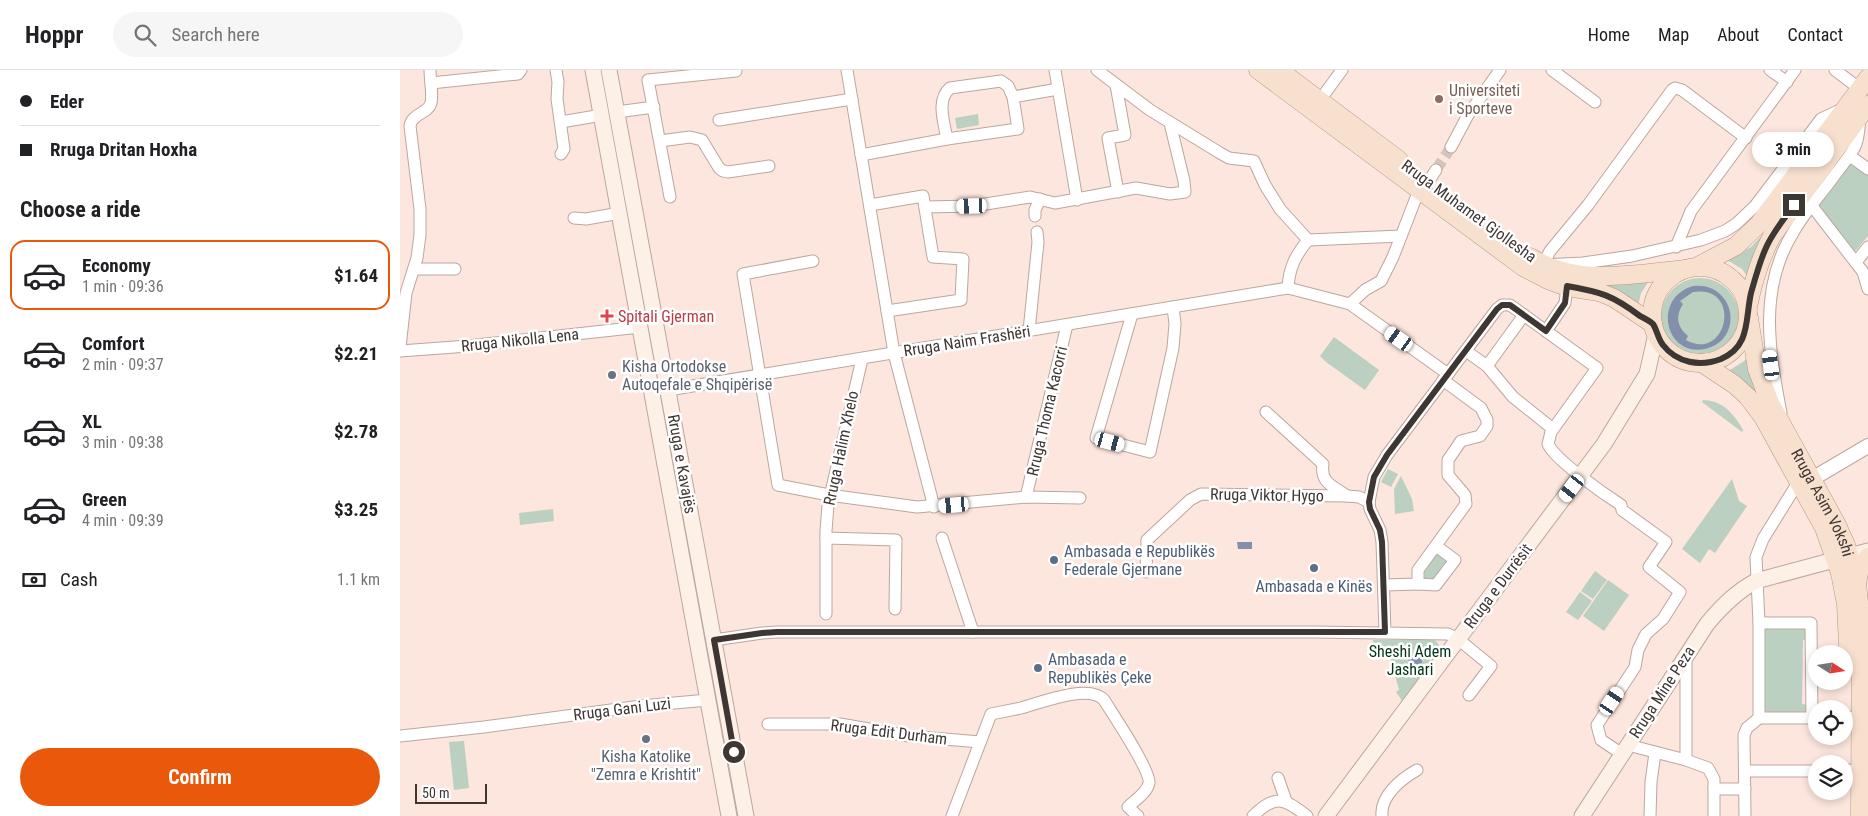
<!DOCTYPE html>
<meta charset="utf-8">
<style>
body{margin:0;font-family:"Roboto Condensed",sans-serif;background:#f6f6f6;color:#202124;height:100vh;display:flex;flex-direction:column;font-size:19px;white-space:nowrap}
*{box-sizing:border-box;margin:0}
p{font-size:16px;color:#757577}
.icon{flex:none;width:28px;height:28px;fill:none;stroke:currentColor;stroke-width:2;stroke-linecap:round;stroke-linejoin:round}
.map{position:relative;flex:1;overflow:hidden}
.drawer{display:flex;flex-direction:column;background:#fff;width:400px}
.drawer>*{flex:none}
.hud{display:grid;align-content:center;height:110px;padding:0 20px;background:#fff}
.needle{width:32px;rotate:102deg}
.fabs{position:absolute;left:1408px;top:575px;display:grid;gap:10px}
.fabs a{display:grid;place-items:center;width:45px;height:45px;border-radius:50%;background:#fff;box-shadow:0 2px 8px #0003;font-size:25px}
.scale{position:absolute;left:15px;bottom:12px;width:72px;box-sizing:border-box;padding-left:5px;border:2px solid #3e3632;border-top:0;font-size:14px;line-height:18px;white-space:nowrap;color:#3e3632;-webkit-text-stroke:4px #fff;paint-order:stroke}
.end{position:absolute;width:22px;height:22px;margin:-11px;border:6px solid #3e3632;background:#fff;box-shadow:0 0 0 2px #fff}
.from{border-radius:50%}
.bubble{position:absolute;height:35px;border-radius:18px;background:#fff;box-shadow:0 2px 8px #0003;font-size:16px;font-weight:700;line-height:35px;text-align:center}
.car{position:absolute;width:15px;height:30px;margin:-15px -8px;border-radius:6px;box-shadow:0 0 4px 1px #0007;background:linear-gradient(#fff 24%,#345 0 40%,#fff 0 76%,#345 0 86%,#fff 0)}
.hud b{display:flex;align-items:center;gap:18px;height:48px;font-size:19px}
.hud b+b{border-top:1px solid #e0e0e0}
.hud i{width:12px;height:12px;background:#202124}
ul{padding:0;list-style:none}
li{display:flex;align-items:center;gap:15px;height:70px;margin:0 10px 8px;padding:0 10px;border:2px solid transparent;border-radius:15px}
li div{flex:1}
li b{display:block;font-size:19px}
li em{font-style:normal;font-weight:700}
li.active{border-color:#ea580c}
li>.icon{width:45px;height:45px;stroke-width:1.5}
h2{padding:0 20px;font-size:22px;line-height:60px}
.pay{display:flex;align-items:center;gap:12px;height:55px;padding:0 20px;font-size:19px}
.pay p{margin-inline-start:auto}
.button{display:flex;gap:10px;margin-top:auto;padding:10px 20px}
.button a{flex:1;height:58px;border-radius:30px;background:#ea580c;color:#fff;font-size:20px;font-weight:700;line-height:58px;text-align:center}
header{display:flex;align-items:center;gap:30px;box-sizing:border-box;height:70px;padding:0 25px;background:#fff;border-bottom:1px solid #e0e0e0}
header strong{font-size:24px}
nav{display:flex;gap:28px;margin-inline-start:auto;font-size:18px}
.search{width:350px;height:45px;background:#f6f6f6;display:flex;align-items:center;gap:12px;box-sizing:border-box;padding:0 18px;border-radius:28px;color:#757577;font-size:19px}
main{display:flex;flex:1;min-height:0}
.map>svg:first-child{display:block}
</style>
<header>
<strong>Hoppr</strong>
<div class="search"><svg class="icon" aria-label="search" viewBox="0 0 24 24"><circle cx="10" cy="10" r="6"/><path d="M15 15l6 6"/></svg>Search here</div>
<nav><a>Home</a><a>Map</a><a>About</a><a>Contact</a></nav>
</header>
<main>
<section class="drawer">
<div class="hud">
<b><i class="from"></i>Eder</b>
<b><i></i>Rruga Dritan Hoxha</b>
</div>
<h2>Choose a ride</h2>
<ul>
<li class="active"><svg class="icon" aria-label="car" viewBox="0 0 24 24"><path d="M5 17H2v-5l4-1 3-4h7l3 4 3 1v5h-3M9 17h6M6 11h13"/><circle cx="7" cy="17" r="2"/><circle cx="17" cy="17" r="2"/></svg><div><b>Economy</b><p>1 min · 09:36</p></div><em>$1.64</em></li>
<li><svg class="icon" aria-label="car" viewBox="0 0 24 24"><path d="M5 17H2v-5l4-1 3-4h7l3 4 3 1v5h-3M9 17h6M6 11h13"/><circle cx="7" cy="17" r="2"/><circle cx="17" cy="17" r="2"/></svg><div><b>Comfort</b><p>2 min · 09:37</p></div><em>$2.21</em></li>
<li><svg class="icon" aria-label="car" viewBox="0 0 24 24"><path d="M5 17H2v-5l4-1 3-4h7l3 4 3 1v5h-3M9 17h6M6 11h13"/><circle cx="7" cy="17" r="2"/><circle cx="17" cy="17" r="2"/></svg><div><b>XL</b><p>3 min · 09:38</p></div><em>$2.78</em></li>
<li><svg class="icon" aria-label="car" viewBox="0 0 24 24"><path d="M5 17H2v-5l4-1 3-4h7l3 4 3 1v5h-3M9 17h6M6 11h13"/><circle cx="7" cy="17" r="2"/><circle cx="17" cy="17" r="2"/></svg><div><b>Green</b><p>4 min · 09:39</p></div><em>$3.25</em></li>
</ul>
<div class="pay"><svg class="icon" aria-label="cash" viewBox="0 0 24 24"><path d="M3 7h18v10H3z"/><circle cx="12" cy="12" r="2"/></svg>Cash<p>1.1 km</p></div>
<div class="button"><a>Confirm</a></div>
</section>
<div class="map">
<svg width="1468" height="746" viewBox="0 0 1468 746">
<rect width="100%" height="100%" fill="#fce6dd"/>
<g fill="#bbd0c0">
<path d="M 578,44 L 579,55 L 557,59 L 555,48 Z"/>
<path d="M 1450,92 L 1468,105 L 1468,166 L 1452,185 L 1416,137 Z"/>
<path d="M 1364,163 L 1347,206 L 1342,199 L 1327,190 L 1351,177 Z"/>
<circle cx="1300" cy="247" r="39"/>
<path d="M 1250,209 L 1241,223 L 1238,236 L 1198,214 Z"/>
<path d="M 934,267 L 979,300 L 965,320 L 926,292 L 920,286 Z"/>
<path d="M 1350,284 L 1367,344 L 1327,302 L 1344,291 Z"/>
<path d="M 1303,330 C 1322,330 1334,344 1343,360 L 1342,362 L 1302,332 Z"/>
<path d="M 988,399 L 998,404 L 991,417 L 981,412 Z"/>
<path d="M 1001,406 L 1012,429 L 1014,441 L 995,444 L 994,419 Z"/>
<path d="M 1332,409 L 1339,431 L 1347,436 L 1315,483 L 1309,479 L 1300,493 L 1282,479 Z"/>
<path d="M 153,439 L 154,451 L 120,455 L 119,443 Z"/>
<path d="M 1037,484 L 1046,491 L 1033,509 L 1023,509 L 1023,502 Z"/>
<path d="M 1195,501 L 1207,510 L 1193,529 L 1181,521 Z"/>
<path d="M 1208,510 L 1229,525 L 1204,561 L 1183,546 Z"/>
<path d="M 1180,522 L 1192,531 L 1178,550 L 1166,542 Z"/>
<path d="M 1366,558 L 1402,558 L 1408,561 L 1408,569 L 1403,570 L 1402,634 L 1408,635 L 1408,641 L 1406,644 L 1365,643 L 1364,641 L 1364,562 Z"/>
<path d="M 973,570 L 1033,570 L 1036,571 L 1039,575 L 1040,581 L 1003,632 L 996,622 L 999,620 L 989,584 L 984,585 L 984,583 L 973,576 Z"/>
<path d="M 64,671 L 69,718 L 54,720 L 49,672 Z"/>
</g>
<g fill="#8290ac" fill-rule="evenodd">
<path d="M 1293,216 C 1336,212 1345,270 1305,279 C 1265,287 1252,228 1293,216 ZM 1293,222 C 1343,214 1328,293 1286,270 L 1288,266 C 1277,257 1275,246 1283,234 L 1280,231 Z"/>
<path d="M 837,472 L 852,472 L 852,479 L 838,479 Z"/>
<circle cx="1015" cy="592" r="7"/>
</g>
<g fill="none" stroke-linecap="round" stroke-linejoin="round">
<path stroke="#d6c3bb" stroke-width="11" stroke-dasharray="11 5.5" stroke-linecap="butt" d="M 1036,100 L 1051,77"/>
<g stroke="#bba79f" stroke-width="13">
<g id="minor">
<path d="M 156,0 L 158,12 L 157,29 L 164,79 L 161,84"/>
<path d="M 447,0 L 494,283 L 534,437"/>
<path d="M 655,0 L 677,130"/>
<path d="M 697,0 L 750,40 L 820,83 L 829,88 L 854,91 L 865,115 L 880,139 L 908,170"/>
<path d="M 1152,0 L 1195,32"/>
<path d="M 1370,0 L 1387,12"/>
<path d="M 1435,0 L 1460,19"/>
<path d="M 31,13 L 118,4 L 121,0"/>
<path d="M 716,15 L 725,65 L 708,68 L 718,122"/>
<path d="M 920,30 L 942,0"/>
<path d="M 217,42 L 254,37"/>
<path d="M 319,50 L 452,29"/>
<path d="M 161,52 L 202,45"/>
<path d="M 1346,68 L 1282,20 L 1275,18 L 1272,20 L 1188,135 L 1150,181 L 1143,195 L 1183,193 L 1232,186 L 1301,170 L 1325,161 L 1336,154 L 1355,136 L 1421,49 L 1444,38"/>
<path d="M 547,69 C 544,52 536,30 550,18 L 601,11 L 608,16 L 613,27"/>
<path d="M 260,71 L 290,67 L 302,70 L 319,98 L 323,101 L 328,102 L 369,96"/>
<path d="M 1051,77 L 1068,45 L 1100,0"/>
<path d="M 461,85 L 547,69 L 618,59 L 613,27 L 658,19"/>
<path d="M 1450,86 L 1468,99"/>
<path d="M 1028,112 L 1036,100"/>
<path d="M 270,127 L 248,10 L 336,1"/>
<path d="M 470,135 L 523,126 L 533,187 L 563,189 L 561,230 L 487,241"/>
<path d="M 1412,136 L 1463,202 L 1468,219"/>
<path d="M 525,137 L 573,136 L 630,127 L 655,133 L 736,118 L 770,124 L 785,122 L 784,111 L 770,53"/>
<path d="M 635,146 L 635,140 L 640,129"/>
<path d="M 174,148 L 186,149 L 220,143"/>
<path d="M 908,170 L 1001,166"/>
<path d="M 1276,177 L 1291,141 L 1395,0"/>
<path d="M 413,191 L 343,204 L 378,415 L 429,425 L 517,437 L 626,427 L 680,428"/>
<path d="M 1456,192 L 1468,177"/>
<path d="M 14,199 L 55,199"/>
<path d="M 888,218 C 889,198 895,186 908,170"/>
<path d="M 950,234 L 965,220 L 981,211 L 993,187 L 1019,120"/>
<path d="M 732,244 L 696,368 L 750,382 L 773,278 L 775,254 L 773,237"/>
<path d="M 629,261 L 638,172 L 637,162"/>
<path d="M 1146,261 L 1165,233 L 1167,217"/>
<path d="M 0,277 L 6,223 L 17,188 L 20,165 L 20,139 L 10,56 C 12,43 28,44 31,33 C 33,23 30,10 30,0"/>
<path d="M 0,281 L 68,276 L 240,257"/>
<path d="M 1066,281 L 1087,296 L 1113,327 L 1153,359"/>
<path d="M 1087,296 L 1124,245"/>
<path d="M 268,320 L 888,218 L 950,234 L 1048,304"/>
<path d="M 866,342 L 923,394 C 920,413 933,416 947,426"/>
<path d="M 1381,343 C 1369,280 1358,218 1394,161 C 1406,140 1423,122 1437,102 C 1444,93 1452,84 1456,74 C 1459,66 1459,56 1460,47"/>
<path d="M 626,427 L 667,255"/>
<path d="M 426,468 L 496,470 L 495,539"/>
<path d="M 542,468 L 573,562"/>
<path d="M 746,502 L 747,470 L 790,430 L 801,424 L 947,426 L 959,427 L 969,432"/>
<path d="M 1018,514 L 1036,515 L 1055,490 L 1036,476"/>
<path d="M 985,515 L 1018,514 L 1018,500 L 1066,434 L 1065,425 L 1048,405 L 1048,390 L 1061,371 L 1080,366 L 1087,356 L 1087,350 L 1081,338 L 1043,310"/>
<path d="M 426,544 L 426,461 L 428,435 L 462,289"/>
<path d="M 1359,553 L 1411,553 L 1412,648"/>
<path d="M 985,562 L 982,472 L 980,460 L 970,439 L 969,432 L 974,407 L 987,385 L 1097,239 L 1102,235 L 1110,235 L 1197,298 L 1151,362 L 1148,374 C 1155,390 1204,424 1221,435 L 1222,440 L 1266,472 L 1249,497 L 1280,522 L 1263,549 L 1246,564 L 1238,580 L 1235,597 L 1197,655 L 1201,670 L 1222,684"/>
<path d="M 314,570 L 362,563 L 377,562 L 916,562 L 1048,564 L 1058,569 L 1091,596 L 1069,625"/>
<path d="M 1286,586 L 1286,690"/>
<path d="M 1444,647 L 1449,647"/>
<path d="M 1359,648 L 1359,553 L 1356,487 L 1363,469 L 1399,411"/>
<path d="M 1359,648 L 1416,648"/>
<path d="M 368,654 L 440,654 L 509,666 L 580,672"/>
<path d="M 0,666 L 84,657 L 241,636 L 308,630"/>
<path d="M 1228,675 L 1286,690 L 1308,698 L 1314,709 L 1314,746"/>
<path d="M 1444,700 L 1449,700"/>
<path d="M 1345,701 L 1416,701"/>
<path d="M 878,708 L 886,731"/>
<path d="M 1314,719 L 1345,719"/>
<path d="M 552,746 L 591,644 C 601,642 611,640 621,638 C 640,633 689,613 704,630 C 712,643 751,701 749,713 C 747,723 735,730 728,737 L 738,746"/>
<path d="M 853,746 C 875,724 884,728 907,746"/>
<path d="M 982,746 C 980,726 1001,709 1017,700"/>
<path d="M 1250,746 L 1251,712 L 1255,683"/>
<path d="M 1345,746 L 1344,665 L 1347,658 L 1359,648"/>
</g>
</g>
<g stroke="#bba79f" stroke-width="16">
<path id="tertiary" d="M 1412,409 L 1468,376"/>
</g>
<g stroke="#bba79f" stroke-width="17">
<g id="secondary">
<path d="M 193,0 L 329,746"/>
<path d="M 209,0 L 346,746"/>
<path d="M 926,746 L 1204,374 L 1247,304 L 1256,264"/>
<path d="M 1182,746 L 1307,554 C 1322,536 1336,522 1356,511 L 1468,481"/>
</g>
</g>
<g stroke="#b49883" stroke-width="19">
<g id="primary">
<path d="M 858,0 L 1123,197 L 1148,210 L 1167,217 L 1199,222 L 1214,228 L 1253,254"/>
<path d="M 879,0 L 999,90"/>
<path d="M 1130,187 C 1176,217 1235,204 1286,199"/>
<path d="M 1298,196 L 1336,176 L 1359,154 L 1468,8"/>
<circle cx="1300" cy="245" r="48"/>
<path d="M 1348,237 C 1353,212 1360,188 1372,166 L 1468,35"/>
<path id="s1" d="M 1349,248 L 1357,299 L 1370,333 L 1436,453 L 1446,475 L 1457,514 L 1461,550 L 1460,746"/>
<path d="M 1302,293 L 1335,315 L 1348,327 L 1363,347 L 1424,458 L 1440,503 L 1446,534 L 1449,595"/>
<path d="M 1457,513 L 1460,498 L 1468,487"/>
</g>
</g>
<use href="#minor" stroke="#fff" stroke-width="11"/>
<use href="#tertiary" stroke="#fff" stroke-width="14"/>
<use href="#secondary" stroke="#fcf0e7" stroke-width="15"/>
<use href="#primary" stroke="#f8e0cf" stroke-width="18"/>
</g>
<g fill="none" stroke-linecap="round" stroke-linejoin="round">
<path stroke="#3e3632" stroke-width="6" d="M 334,682 L 314,570 L 362,563 L 377,562 L 985,562 L 982,472 L 980,460 L 970,439 L 969,432 L 974,407 L 987,385 L 1097,239 L 1102,235 L 1110,235 L 1146,261 L 1165,233 L 1167,216 C 1201,222 1212,225 1240,246 C 1244,248 1250,251 1253,254 C 1257,260 1258,269 1263,275 C 1277,293 1300,297 1321,289 C 1351,276 1345,249 1351,223 C 1355,209 1359,194 1365,180 C 1372,163 1384,149 1394,135"/>
</g>
<circle fill="#8d6e63" stroke="#fff" stroke-width="2" cx="1039" cy="29" r="5"/>
<path fill="#e0444e" stroke="#fff" stroke-width="2" d="M204.5 238.5h5v5h5v5h-5v5h-5v-5h-5v-5h5z"/>
<g fill="#6b7280" stroke="#fff" stroke-width="2">
<circle cx="212" cy="305" r="5"/>
<circle cx="246" cy="669" r="5"/>
</g>
<g fill="#5c6f8a" stroke="#fff" stroke-width="2">
<circle cx="654" cy="490" r="5"/>
<circle cx="914" cy="498" r="5"/>
<circle cx="638" cy="598" r="5"/>
</g>
<g text-anchor="middle" dominant-baseline="central" stroke-width="5" stroke-linejoin="round" paint-order="stroke">
<g font-size="16" fill="#785e54" stroke="#fff" text-anchor="start">
<text x="1049" y="20">Universiteti<tspan x="1049" dy="18">i Sporteve</tspan></text>
</g>
<g font-size="16" fill="#3e3632" stroke="#fff">
<text transform="translate(1069 141) rotate(36)">Rruga Muhamet Gjollesha</text>
<text transform="translate(120 270) rotate(-6)">Rruga Nikolla Lena</text>
<text transform="translate(567 271) rotate(-9)">Rruga Naim Frashëri</text>
<text transform="translate(647 341) rotate(-77)">Rruga Thoma Kacorri</text>
<text transform="translate(441 378) rotate(-78)">Rruga Halim Xhelo</text>
<text transform="translate(282 394) rotate(80)">Rruga e Kavajës</text>
<text transform="translate(867 425) rotate(1)">Rruga Viktor Hygo</text>
<text stroke="none"><textPath href="#s1" startOffset="201">Rruga Asim Vokshi</textPath></text>
<text transform="translate(1098 516) rotate(-53)">Rruga e Durrësit</text>
<text transform="translate(1262 622) rotate(-57)">Rruga Mine Peza</text>
<text transform="translate(222 639) rotate(-7)">Rruga Gani Luzi</text>
<text transform="translate(489 662) rotate(7)">Rruga Edit Durham</text>
</g>
<g font-size="16" fill="#be3a42" stroke="#fff" text-anchor="start">
<text x="218" y="246">Spitali Gjerman</text>
</g>
<g font-size="16" fill="#5b616d" stroke="#fff" text-anchor="start">
<text x="222" y="296">Kisha Ortodokse<tspan x="222" dy="18">Autoqefale e Shqipërisë</tspan></text>
<text x="246" y="686" text-anchor="middle">Kisha Katolike<tspan x="246" dy="18">"Zemra e Krishtit"</tspan></text>
</g>
<g font-size="16" fill="#4e5e75" stroke="#fff" text-anchor="start">
<text x="664" y="481">Ambasada e Republikës<tspan x="664" dy="18">Federale Gjermane</tspan></text>
<text x="914" y="516" text-anchor="middle">Ambasada e Kinës</text>
<text x="648" y="589">Ambasada e<tspan x="648" dy="18">Republikës Çeke</tspan></text>
</g>
<g font-size="16" fill="#003417" stroke="#fff">
<text x="1010" y="581">Sheshi Adem<tspan x="1010" dy="18">Jashari</tspan></text>
</g>
</g>
</svg>
<div class="fabs">
<a><svg class="needle" viewBox="-14 -14 28 28"><path d="M0-13l5 13h-10z" fill="#e53935"/><path d="M0 13l5-13h-10z" fill="#757577"/></svg></a>
<a><svg class="icon" aria-label="locate" viewBox="0 0 24 24"><circle cx="12" cy="12" r="6"/><path d="M12 2v4M12 18v4M2 12h4M18 12h4"/></svg></a>
<a><svg class="icon" aria-label="layers" viewBox="0 0 24 24"><path d="M12 4l9 5-9 5-9-5zM3 14l9 5 9-5"/></svg></a>
</div>
<div class="scale">50 m</div>
<i class="end from" style="left:334px;top:682px"></i>
<i class="end" style="left:1394px;top:135px"></i>
<div class="bubble" style="left:1352px;top:62px;width:82px">3 min</div>
<i class="car" style="left:572px;top:136px;rotate:268deg"></i>
<i class="car" style="left:999px;top:269px;rotate:305deg"></i>
<i class="car" style="left:1371px;top:295px;rotate:353deg"></i>
<i class="car" style="left:710px;top:372px;rotate:105deg"></i>
<i class="car" style="left:1172px;top:418px;rotate:217deg"></i>
<i class="car" style="left:554px;top:435px;rotate:265deg"></i>
<i class="car" style="left:1212px;top:631px;rotate:34deg"></i>
</div>
</main>
